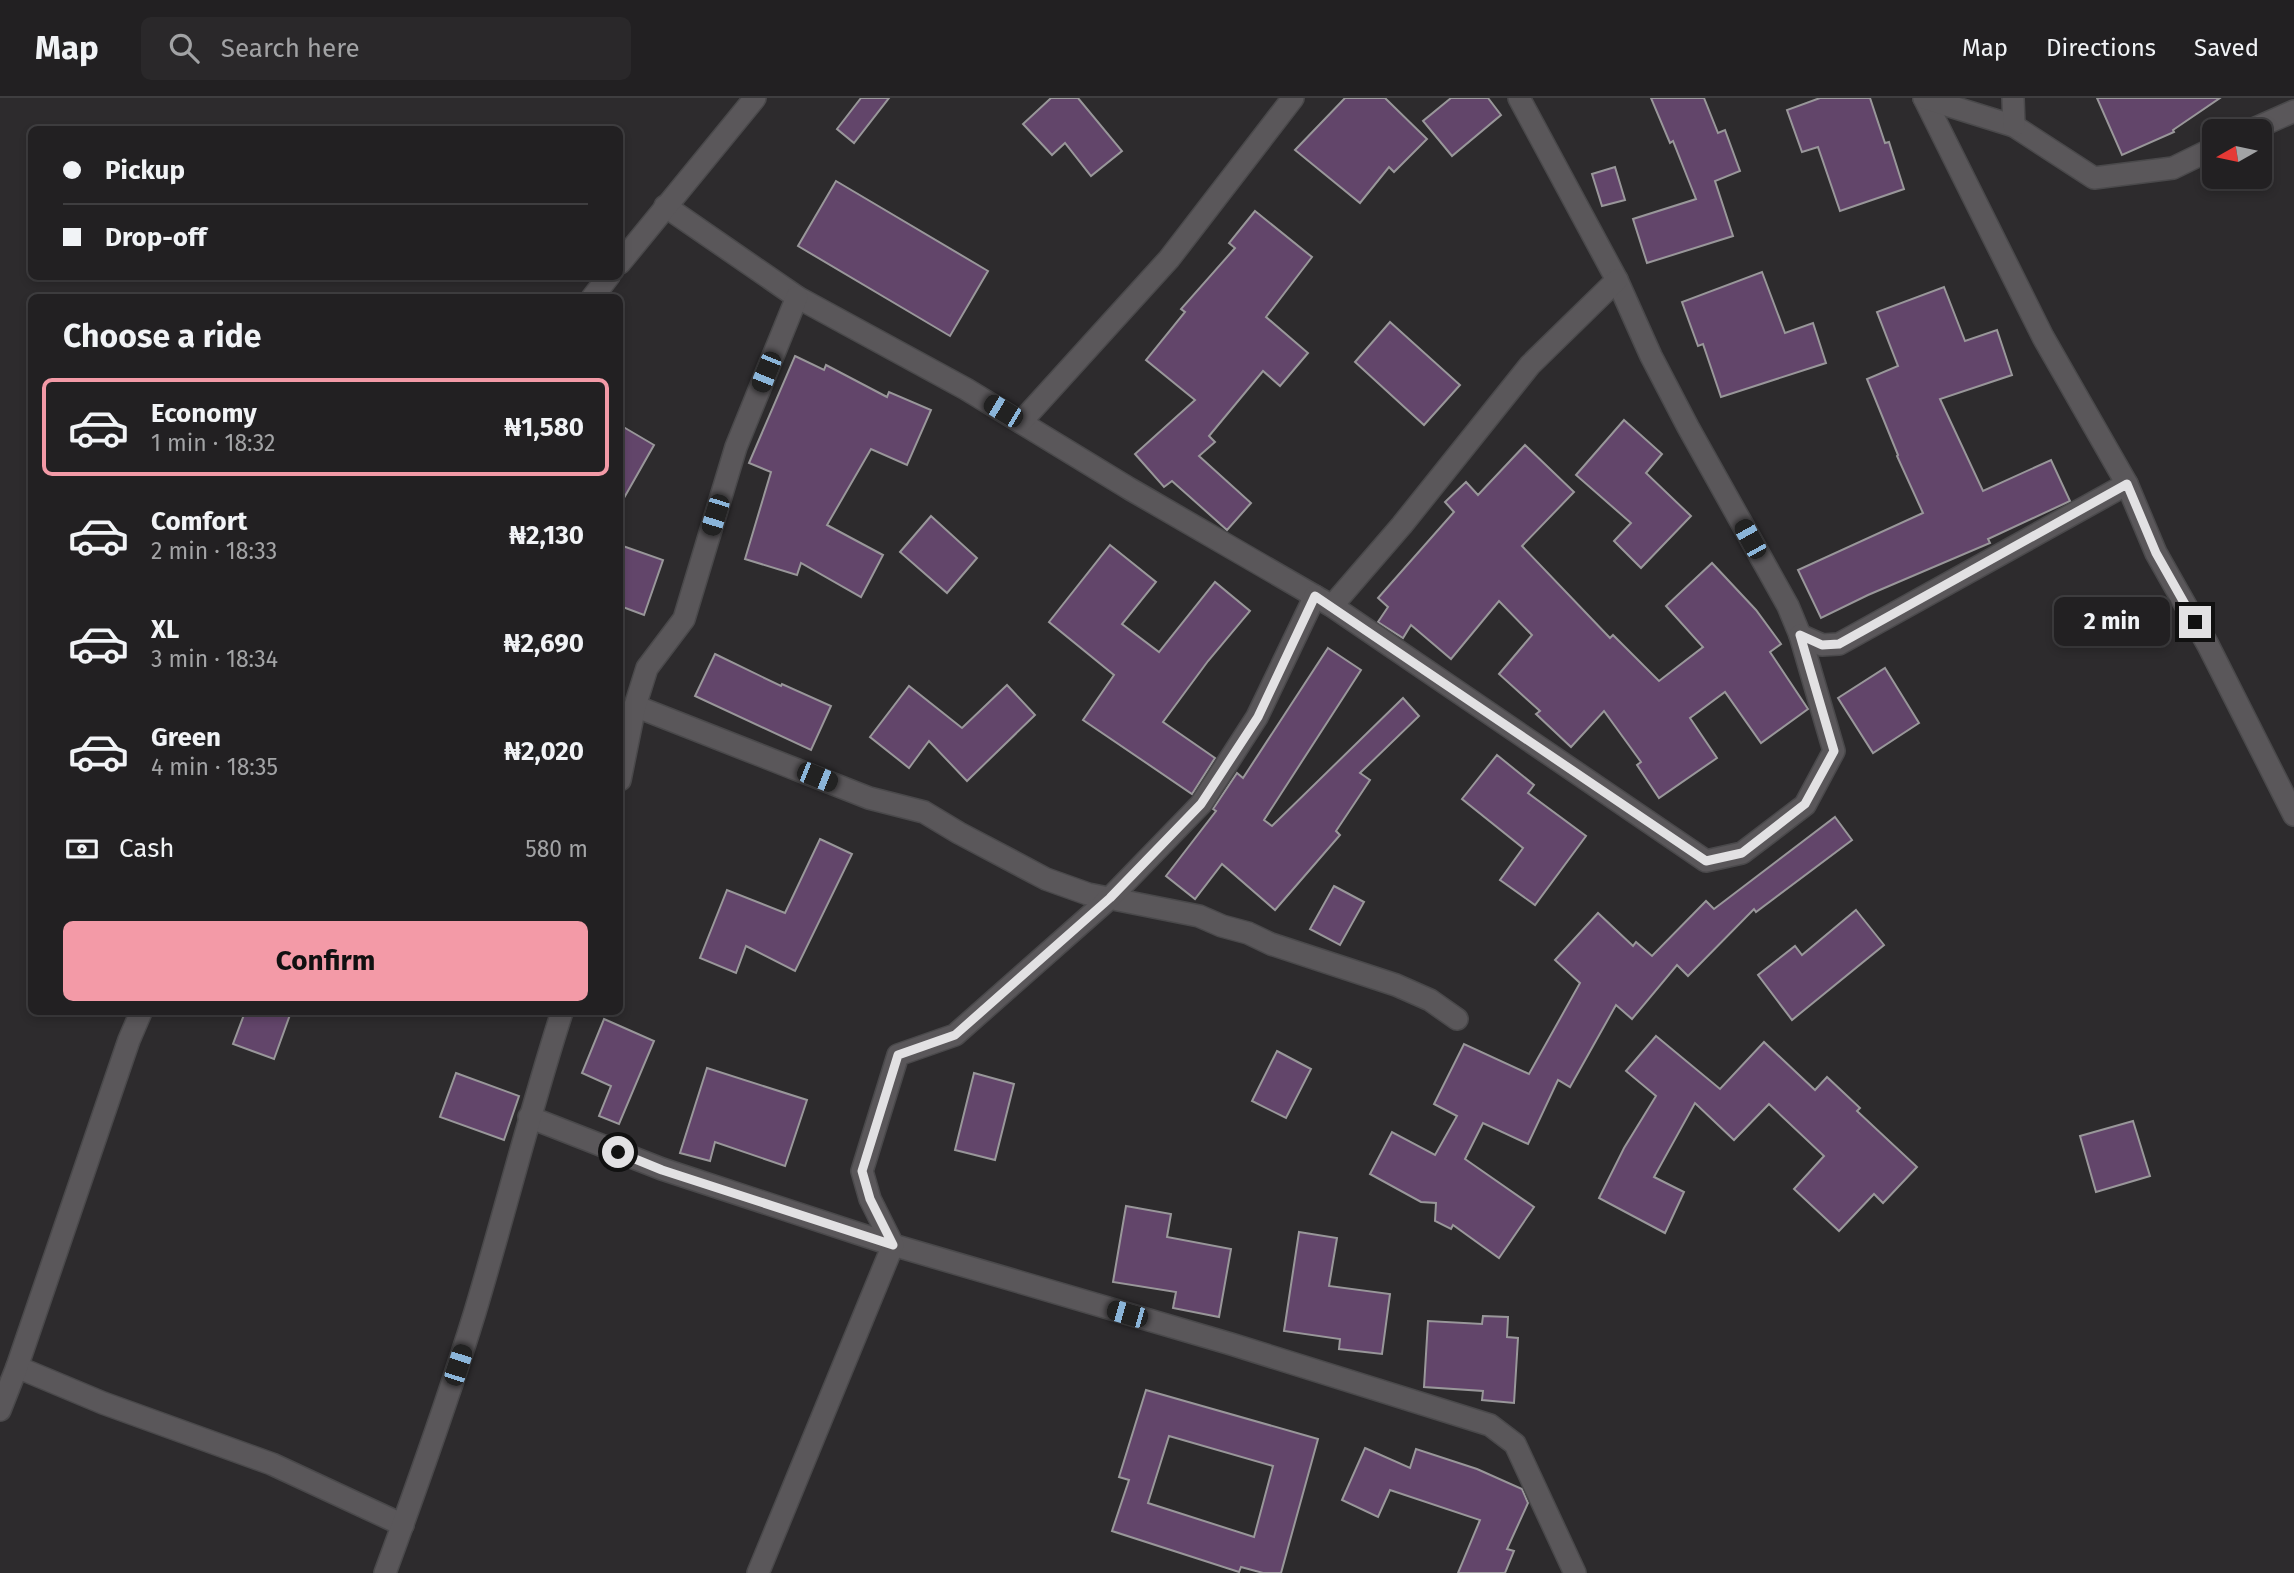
<!DOCTYPE html>
<meta charset="utf-8">
<style>
body{margin:0;font-family:"Fira Sans",sans-serif;background:#2a282a;color:#f1f3f6;height:100vh;display:flex;flex-direction:column;font-size:26px;white-space:nowrap}
*{box-sizing:border-box;margin:0}
p{font-size:23px;color:#a2a3a5}
.icon{flex:none;width:38px;height:38px;fill:none;stroke:currentColor;stroke-width:2;stroke-linecap:round;stroke-linejoin:round}
.map{position:relative;flex:1;overflow:hidden}
.drawer{position:absolute;left:28px;top:196px;width:595px;height:721px;display:flex;flex-direction:column;background:#222022;border-radius:10px;box-shadow:0 4px 10px #0003,0 0 0 2px #3f3e40}
.drawer>*{flex:none}
.banner{position:absolute;left:28px;top:28px;width:595px;height:154px;border-radius:10px;box-shadow:0 4px 10px #0003,0 0 0 2px #3f3e40;display:grid;align-content:center;height:154px;padding:0 35px;background:#222022}
.needle{width:46px;rotate:261deg}
.controls{position:absolute;left:2202px;top:21px;display:grid;gap:14px}
.controls a{display:grid;place-items:center;width:70px;height:70px;border-radius:10px;background:#222022;box-shadow:0 4px 10px #0003,0 0 0 2px #3f3e40;font-size:35px}
.end{position:absolute;width:32px;height:32px;margin:-16px;border:9px solid #e2e1e3;background:#111;box-shadow:0 0 0 4px #111}
.from{border-radius:50%}
.bubble{position:absolute;height:49px;border-radius:10px;background:#222022;box-shadow:0 4px 10px #0003,0 0 0 2px #3f3e40;font-size:23px;font-weight:700;line-height:49px;text-align:center}
.car{position:absolute;width:21px;height:42px;margin:-21px -10px;border-radius:9px;box-shadow:0 0 5px 2px #0007;background:linear-gradient(#222 24%,#8ab4d8 0 40%,#222 0 76%,#8ab4d8 0 86%,#222 0)}
.banner b{display:flex;align-items:center;gap:24px;height:66px;font-size:26px}
.banner b+b{border-top:2px solid #3f3e40}
.banner i{width:18px;height:18px;background:#f1f3f6}
ul{padding:0;list-style:none}
li{display:flex;align-items:center;gap:21px;height:98px;margin:0 14px 10px;padding:0 21px;border:4px solid transparent;border-radius:10px}
li div{flex:1}
li b{display:block;font-size:26px}
li em{font-style:normal;font-weight:700}
li.active{border-color:#f39aa7}
li>.icon{width:63px;height:63px;stroke-width:1.5}
h2{padding:0 35px;font-size:32px;line-height:84px}
.pay{display:flex;align-items:center;gap:18px;height:77px;padding:0 35px;font-size:26px}
.pay p{margin-inline-start:auto}
.button{display:flex;gap:14px;margin-top:auto;padding:14px 35px}
.button a{flex:1;height:80px;border-radius:10px;background:#f39aa7;color:#111;font-size:28px;font-weight:700;line-height:80px;text-align:center}
header{display:flex;align-items:center;gap:42px;box-sizing:border-box;height:98px;padding:0 35px;background:#222022;border-bottom:2px solid #3f3e40}
header strong{font-size:33px}
nav{display:flex;gap:38px;margin-inline-start:auto;font-size:24px}
.search{width:490px;height:63px;background:#2a282a;display:flex;align-items:center;gap:18px;box-sizing:border-box;padding:0 24px;border-radius:10px;color:#a2a3a5;font-size:26px}
.map>svg:first-child{display:block}
</style>
<header>
<strong>Map</strong>
<div class="search"><svg class="icon" aria-label="search" viewBox="0 0 24 24"><circle cx="10" cy="10" r="6"/><path d="M15 15l6 6"/></svg>Search here</div>
<nav><a>Map</a><a>Directions</a><a>Saved</a></nav>
</header>
<div class="map">
<svg width="2294" height="1475" viewBox="0 0 2294 1475">
<rect width="100%" height="100%" fill="#2d2b2d"/>
<g fill="#62456a" stroke="#99979a" stroke-width="2" fill-rule="evenodd">
<path d="M 861,0 L 889,0 L 854,45 L 837,31 Z"/>
<path d="M 1051,0 L 1078,0 L 1122,53 L 1091,78 L 1065,45 L 1052,57 L 1023,26 Z"/>
<path d="M 1345,0 L 1385,0 L 1427,41 L 1394,74 L 1389,69 L 1360,105 L 1295,52 Z"/>
<path d="M 1451,0 L 1488,0 L 1501,17 L 1452,58 L 1423,23 Z"/>
<path d="M 1651,0 L 1704,0 L 1718,35 L 1725,32 L 1740,73 L 1715,83 L 1733,138 L 1647,165 L 1633,121 L 1696,101 L 1673,43 L 1670,45 Z"/>
<path d="M 1820,0 L 1870,0 L 1885,45 L 1889,44 L 1904,91 L 1840,113 L 1818,49 L 1802,54 L 1787,12 Z"/>
<path d="M 2097,0 L 2220,0 L 2173,32 L 2174,34 L 2122,57 Z"/>
<path d="M 1615,69 L 1625,102 L 1602,108 L 1592,76 Z"/>
<path d="M 836,83 L 988,173 L 950,238 L 798,148 Z"/>
<path d="M 1255,113 L 1312,159 L 1266,219 L 1308,255 L 1280,288 L 1263,273 L 1209,338 L 1215,344 L 1199,358 L 1251,405 L 1227,432 L 1172,383 L 1164,389 L 1135,356 L 1195,302 L 1146,262 L 1185,214 L 1181,211 L 1235,150 L 1229,145 Z"/>
<path d="M 1762,174 L 1785,235 L 1813,225 L 1826,265 L 1721,299 L 1703,246 L 1698,248 L 1682,204 Z"/>
<path d="M 1944,189 L 1965,243 L 1997,232 L 2012,277 L 1940,301 L 1983,393 L 2051,362 L 2070,403 L 1988,441 L 1990,445 L 1868,497 L 1821,520 L 1798,472 L 1923,415 L 1897,358 L 1898,357 L 1867,281 L 1898,268 L 1877,214 Z"/>
<path d="M 1390,224 L 1460,287 L 1424,327 L 1355,264 Z"/>
<path d="M 795,258 L 824,272 L 826,267 L 887,299 L 889,294 L 931,312 L 907,367 L 871,351 L 827,427 L 883,457 L 861,499 L 801,465 L 797,477 L 745,461 L 771,374 L 749,365 Z"/>
<path d="M 1624,322 L 1662,356 L 1646,375 L 1691,418 L 1641,470 L 1614,443 L 1631,425 L 1576,377 Z"/>
<path d="M 620,327 L 654,347 L 620,407 Z"/>
<path d="M 1525,347 L 1574,394 L 1522,448 L 1610,540 L 1613,537 L 1659,583 L 1703,549 L 1666,508 L 1712,465 L 1756,512 L 1781,546 L 1770,554 L 1808,611 L 1761,645 L 1725,594 L 1690,620 L 1717,660 L 1659,700 L 1637,667 L 1641,664 L 1604,613 L 1571,649 L 1536,616 L 1540,613 L 1499,576 L 1532,537 L 1499,503 L 1451,561 L 1411,527 L 1403,540 L 1378,524 L 1388,509 L 1378,500 L 1454,414 L 1445,404 L 1466,384 L 1478,397 Z"/>
<path d="M 931,418 L 977,460 L 947,495 L 900,454 Z"/>
<path d="M 620,447 L 663,462 L 644,517 L 620,508 Z"/>
<path d="M 1110,447 L 1156,484 L 1122,526 L 1159,554 L 1215,484 L 1250,513 L 1208,563 L 1163,624 L 1215,660 L 1192,696 L 1083,622 L 1114,577 L 1049,524 Z"/>
<path d="M 1328,550 L 1361,572 L 1264,722 L 1272,728 L 1403,600 L 1419,618 L 1360,675 L 1370,682 L 1336,733 L 1340,737 L 1275,812 L 1222,766 L 1195,801 L 1166,778 L 1216,713 L 1213,711 L 1237,675 L 1243,680 Z"/>
<path d="M 715,556 L 781,588 L 782,586 L 831,608 L 811,652 L 695,598 Z"/>
<path d="M 1885,570 L 1919,625 L 1873,655 L 1838,600 Z"/>
<path d="M 1007,587 L 1035,617 L 967,683 L 929,643 L 909,670 L 870,639 L 909,588 L 962,630 Z"/>
<path d="M 1497,657 L 1534,687 L 1528,695 L 1586,738 L 1535,807 L 1500,782 L 1523,750 L 1462,701 Z"/>
<path d="M 1835,719 L 1852,742 L 1756,814 L 1754,811 L 1688,878 L 1677,867 L 1632,921 L 1616,907 L 1570,989 L 1558,982 L 1528,1046 L 1483,1025 L 1465,1061 L 1534,1109 L 1499,1160 L 1453,1127 L 1451,1131 L 1435,1123 L 1436,1105 L 1421,1104 L 1370,1076 L 1392,1034 L 1435,1057 L 1457,1018 L 1434,1006 L 1464,946 L 1529,976 L 1580,885 L 1555,862 L 1598,815 L 1633,848 L 1636,844 L 1652,858 L 1706,803 L 1714,811 Z"/>
<path d="M 820,741 L 852,756 L 795,873 L 746,848 L 736,875 L 700,860 L 727,792 L 785,815 Z"/>
<path d="M 1334,788 L 1364,804 L 1340,847 L 1310,831 Z"/>
<path d="M 1856,812 L 1884,847 L 1792,922 L 1758,877 L 1795,848 L 1802,857 Z"/>
<path d="M 245,914 L 291,914 L 274,961 L 233,946 Z"/>
<path d="M 604,921 L 654,943 L 619,1026 L 599,1018 L 611,988 L 582,975 Z"/>
<path d="M 1656,938 L 1720,991 L 1764,944 L 1815,992 L 1827,979 L 1860,1010 L 1857,1013 L 1917,1069 L 1883,1105 L 1874,1096 L 1839,1133 L 1794,1091 L 1824,1058 L 1769,1006 L 1734,1042 L 1695,1005 L 1654,1079 L 1684,1094 L 1665,1135 L 1599,1100 L 1624,1050 L 1656,998 L 1626,973 Z"/>
<path d="M 1277,953 L 1311,971 L 1286,1020 L 1252,1003 Z"/>
<path d="M 707,970 L 807,1002 L 785,1068 L 715,1044 L 710,1063 L 680,1055 Z"/>
<path d="M 456,975 L 519,998 L 504,1042 L 440,1019 Z"/>
<path d="M 974,975 L 1014,986 L 995,1062 L 955,1052 Z"/>
<path d="M 2133,1023 L 2150,1078 L 2096,1094 L 2080,1038 Z"/>
<path d="M 1126,1108 L 1171,1116 L 1167,1139 L 1231,1151 L 1219,1219 L 1173,1210 L 1176,1194 L 1113,1184 Z"/>
<path d="M 1299,1134 L 1337,1140 L 1329,1188 L 1390,1196 L 1382,1256 L 1339,1251 L 1340,1241 L 1284,1233 Z"/>
<path d="M 1483,1218 L 1508,1219 L 1507,1239 L 1518,1240 L 1514,1305 L 1482,1302 L 1483,1293 L 1424,1289 L 1428,1223 L 1482,1226 Z"/>
<path d="M 1146,1292 L 1318,1341 L 1281,1475 L 1263,1475 L 1241,1469 L 1239,1474 L 1112,1433 L 1129,1382 L 1119,1379 ZM 1169,1338 L 1273,1368 L 1254,1439 L 1148,1405 Z"/>
<path d="M 1365,1350 L 1410,1370 L 1416,1351 L 1477,1371 L 1522,1391 L 1528,1405 L 1507,1451 L 1514,1453 L 1505,1475 L 1458,1475 L 1480,1422 L 1390,1392 L 1378,1419 L 1342,1402 Z"/>
</g>
<g fill="none" stroke-linecap="round" stroke-linejoin="round">
<g stroke="#4a494b" stroke-width="24">
<g id="minor">
<path d="M 1519,0 L 1617,182 L 1651,258 L 1688,329 L 1788,508 L 1800,537 L 1822,547 L 1839,546 L 2127,386"/>
<path d="M 1924,0 L 2043,239 L 2127,386 L 2156,455 L 2208,547 L 2294,717"/>
<path d="M 1924,0 L 2014,28 L 2094,80 L 2173,70 L 2214,50"/>
<path d="M 2013,0 L 2014,28"/>
<path d="M 2249,33 L 2294,13"/>
<path d="M 665,108 L 797,199 L 966,291 L 1130,391 L 1332,508 L 1706,763 L 1742,755 L 1805,707 L 1834,653 L 1800,537"/>
<path d="M 620,165 L 755,0"/>
<path d="M 592,200 L 609,178"/>
<path d="M 1021,324 L 1169,161 L 1293,0"/>
<path d="M 1332,508 L 1402,427 L 1530,267 L 1617,182"/>
<path d="M 635,608 L 869,700 L 924,714 L 959,735 L 1046,781 L 1088,796 L 1199,818 L 1222,828 L 1248,835 L 1271,846 L 1396,887 L 1430,902 L 1457,921"/>
<path d="M 620,682 L 635,608 L 647,570 L 684,521 L 736,349 L 797,199"/>
<path d="M 529,1019 L 662,1071 L 893,1147 L 1231,1246 L 1490,1327 L 1515,1346 L 1575,1475"/>
<path d="M 17,1269 L 103,1305 L 272,1366 L 403,1427"/>
<path d="M 0,1312 L 17,1269 L 129,942 L 141,914"/>
<path d="M 385,1475 C 417,1388 448,1302 475,1214 C 505,1114 530,1013 562,914"/>
<path d="M 758,1475 L 893,1147 L 870,1101 L 862,1073 L 898,957 L 955,937 L 1110,800 L 1201,706 L 1257,619 L 1315,498"/>
</g>
</g>
<use href="#minor" stroke="#5a575a" stroke-width="21"/>
</g>
<g fill="none" stroke-linecap="round" stroke-linejoin="round">
<path stroke="#e2e1e3" stroke-width="9" d="M 618,1054 L 662,1072 L 893,1147 L 870,1101 L 862,1073 L 898,957 L 955,937 L 1110,800 L 1201,706 L 1258,619 L 1315,498 L 1706,763 L 1742,755 L 1805,706 L 1834,653 L 1800,537 L 1822,547 L 1839,546 L 2127,386 L 2156,455 L 2195,524"/>
</g>
</svg>
<div class="controls">
<a><svg class="needle" viewBox="-14 -14 28 28"><path d="M0-13l5 13h-10z" fill="#e53935"/><path d="M0 13l5-13h-10z" fill="#a2a3a5"/></svg></a>
</div>
<i class="end from" style="left:618px;top:1054px"></i>
<i class="end" style="left:2195px;top:524px"></i>
<div class="bubble" style="left:2054px;top:499px;width:116px">2 min</div>
<i class="car" style="left:766px;top:274px;rotate:202deg"></i>
<i class="car" style="left:1003px;top:313px;rotate:301deg"></i>
<i class="car" style="left:715px;top:417px;rotate:197deg"></i>
<i class="car" style="left:1750px;top:441px;rotate:331deg"></i>
<i class="car" style="left:817px;top:679px;rotate:112deg"></i>
<i class="car" style="left:1127px;top:1216px;rotate:286deg"></i>
<i class="car" style="left:458px;top:1267px;rotate:18deg"></i>
<div class="banner">
<b><i class="from"></i>Pickup</b>
<b><i></i>Drop-off</b>
</div>
<section class="drawer">
<h2>Choose a ride</h2>
<ul>
<li class="active"><svg class="icon" aria-label="car" viewBox="0 0 24 24"><path d="M5 17H2v-5l4-1 3-4h7l3 4 3 1v5h-3M9 17h6M6 11h13"/><circle cx="7" cy="17" r="2"/><circle cx="17" cy="17" r="2"/></svg><div><b>Economy</b><p>1 min · 18:32</p></div><em>₦1,580</em></li>
<li><svg class="icon" aria-label="car" viewBox="0 0 24 24"><path d="M5 17H2v-5l4-1 3-4h7l3 4 3 1v5h-3M9 17h6M6 11h13"/><circle cx="7" cy="17" r="2"/><circle cx="17" cy="17" r="2"/></svg><div><b>Comfort</b><p>2 min · 18:33</p></div><em>₦2,130</em></li>
<li><svg class="icon" aria-label="car" viewBox="0 0 24 24"><path d="M5 17H2v-5l4-1 3-4h7l3 4 3 1v5h-3M9 17h6M6 11h13"/><circle cx="7" cy="17" r="2"/><circle cx="17" cy="17" r="2"/></svg><div><b>XL</b><p>3 min · 18:34</p></div><em>₦2,690</em></li>
<li><svg class="icon" aria-label="car" viewBox="0 0 24 24"><path d="M5 17H2v-5l4-1 3-4h7l3 4 3 1v5h-3M9 17h6M6 11h13"/><circle cx="7" cy="17" r="2"/><circle cx="17" cy="17" r="2"/></svg><div><b>Green</b><p>4 min · 18:35</p></div><em>₦2,020</em></li>
</ul>
<div class="pay"><svg class="icon" aria-label="cash" viewBox="0 0 24 24"><path d="M3 7h18v10H3z"/><circle cx="12" cy="12" r="2"/></svg>Cash<p>580 m</p></div>
<div class="button"><a>Confirm</a></div>
</section>
</div>
